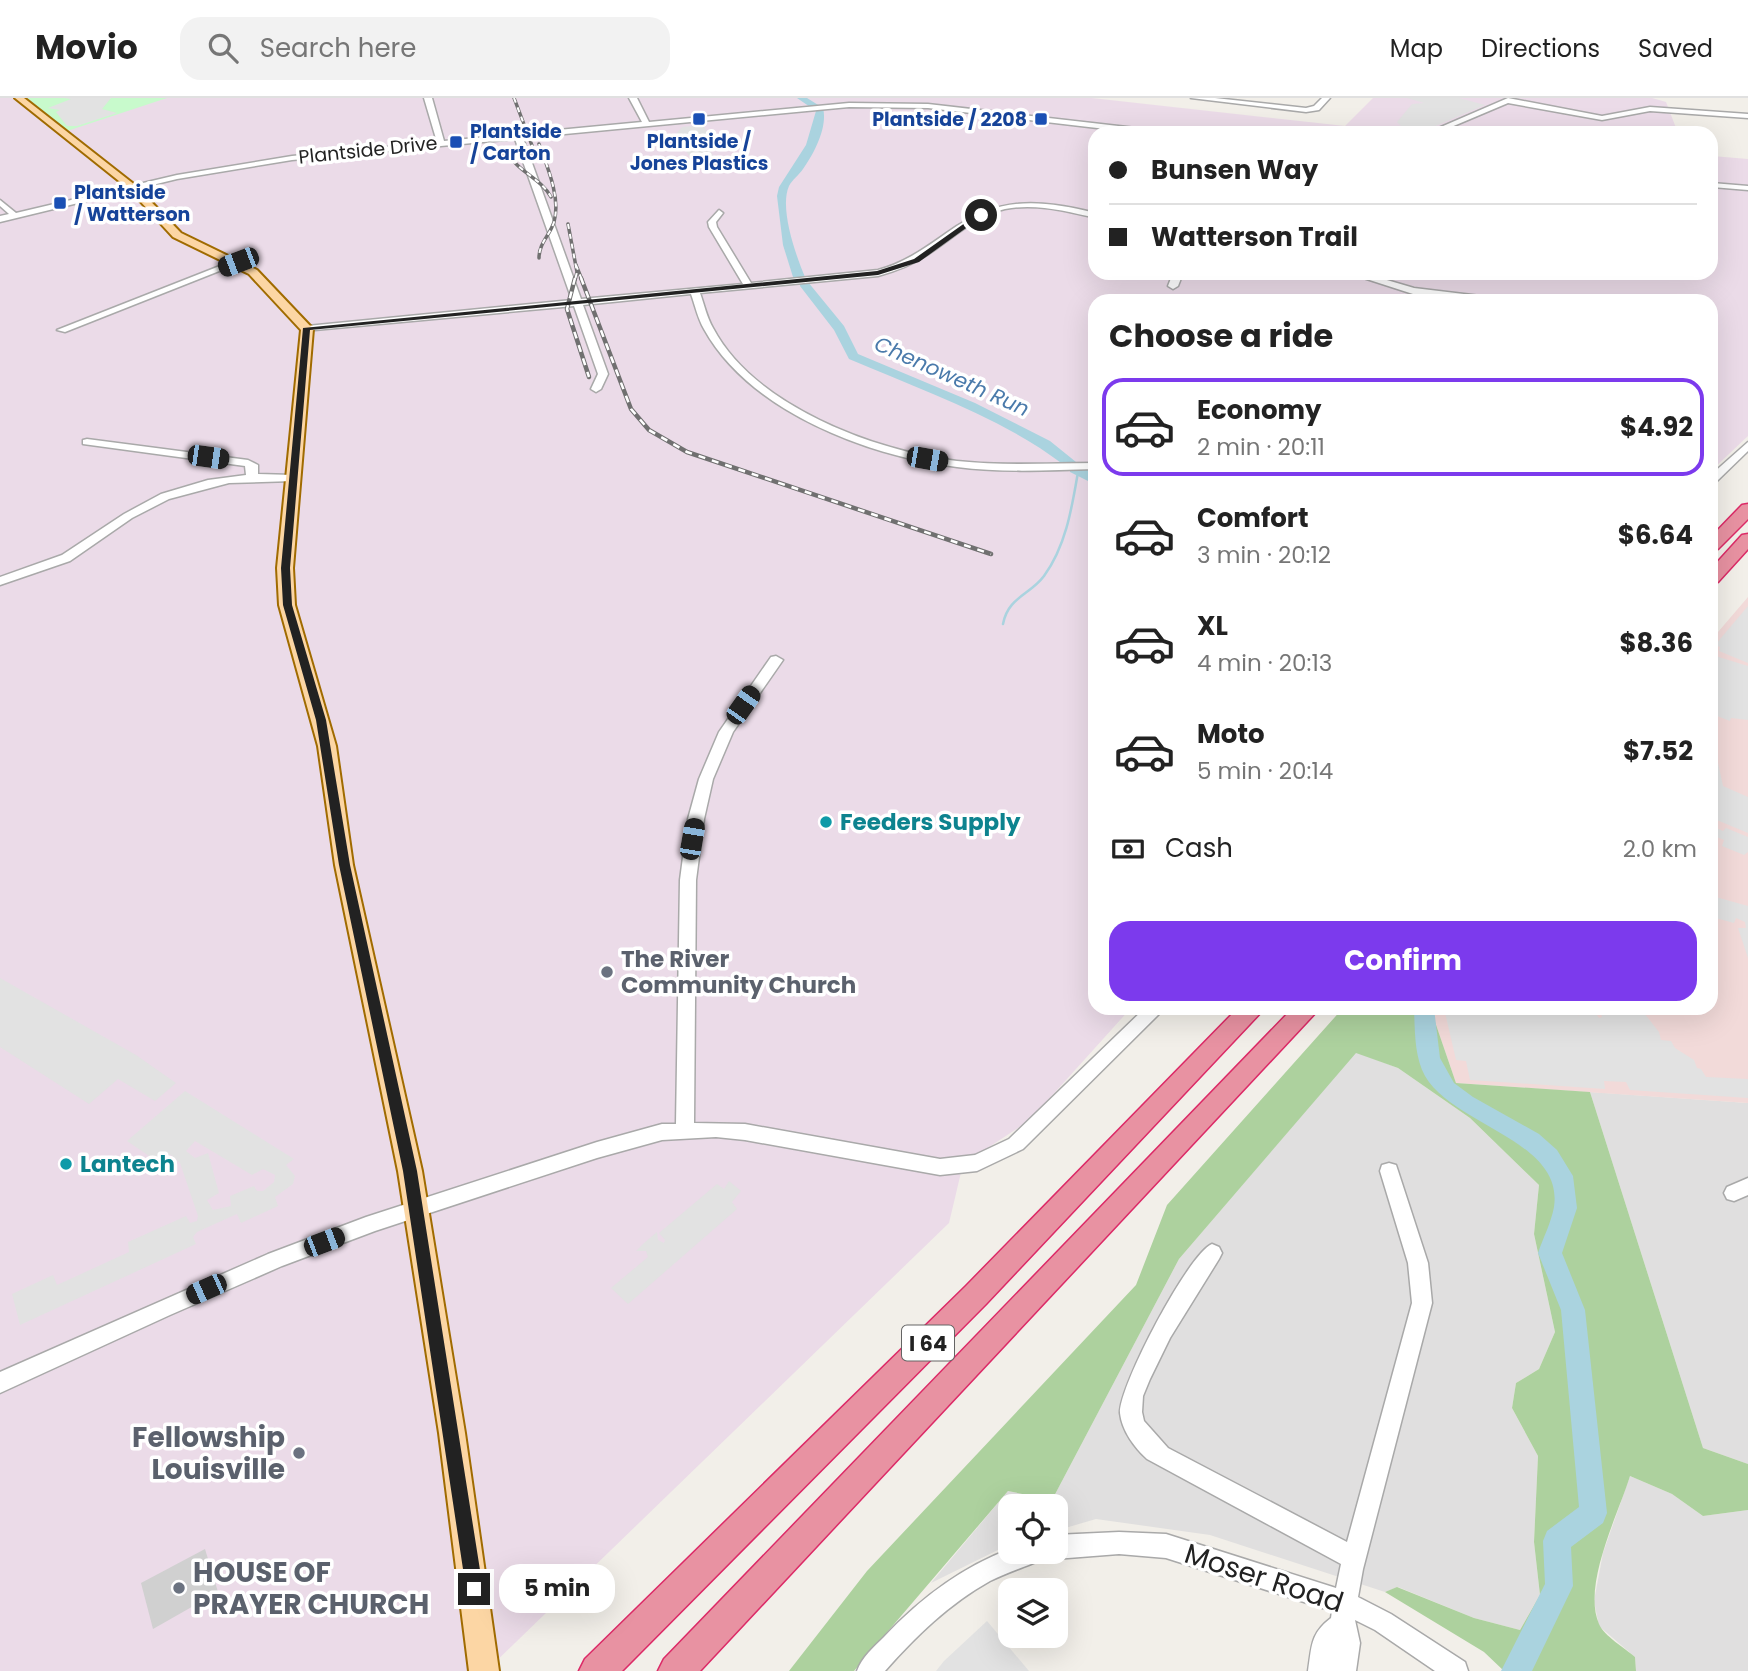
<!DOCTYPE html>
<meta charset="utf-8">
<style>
body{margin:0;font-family:Poppins,sans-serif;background:#f2f2f2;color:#222;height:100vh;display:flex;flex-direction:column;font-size:26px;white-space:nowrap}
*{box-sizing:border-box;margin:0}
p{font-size:23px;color:#767676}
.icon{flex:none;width:38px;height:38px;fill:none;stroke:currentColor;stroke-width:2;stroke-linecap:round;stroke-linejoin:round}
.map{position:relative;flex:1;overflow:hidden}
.side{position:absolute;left:1088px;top:196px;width:630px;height:721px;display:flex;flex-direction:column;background:#fff;border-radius:21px;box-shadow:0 7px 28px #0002}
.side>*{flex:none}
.banner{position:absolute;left:1088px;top:28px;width:630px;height:154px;border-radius:21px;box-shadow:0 7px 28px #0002;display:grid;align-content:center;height:154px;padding:0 21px;background:#fff}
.tools{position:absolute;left:998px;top:1396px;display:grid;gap:14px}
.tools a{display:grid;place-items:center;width:70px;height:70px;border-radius:14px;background:#fff;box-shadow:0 7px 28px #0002;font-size:35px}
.end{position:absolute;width:32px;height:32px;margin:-16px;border:9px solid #222;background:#fff;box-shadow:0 0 0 4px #fff}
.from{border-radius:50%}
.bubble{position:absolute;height:49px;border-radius:21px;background:#fff;box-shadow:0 7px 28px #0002;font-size:23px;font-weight:700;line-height:49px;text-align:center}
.car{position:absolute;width:21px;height:42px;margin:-21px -10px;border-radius:9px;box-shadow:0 0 5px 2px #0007;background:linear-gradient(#222 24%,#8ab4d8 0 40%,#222 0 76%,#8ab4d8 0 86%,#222 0)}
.banner b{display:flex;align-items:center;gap:24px;height:66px;font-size:26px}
.banner b+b{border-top:2px solid #e0e0e0}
.banner i{width:18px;height:18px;background:#222}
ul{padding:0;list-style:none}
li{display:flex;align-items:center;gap:21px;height:98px;margin:0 14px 10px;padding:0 7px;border:4px solid transparent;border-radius:21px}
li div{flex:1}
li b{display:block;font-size:26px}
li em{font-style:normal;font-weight:700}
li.active{border-color:#7c3aed}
li>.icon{width:63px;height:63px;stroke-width:1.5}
h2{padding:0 21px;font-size:32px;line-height:84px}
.pay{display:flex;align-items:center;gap:18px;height:77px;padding:0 21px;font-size:26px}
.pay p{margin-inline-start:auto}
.primary-button{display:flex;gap:14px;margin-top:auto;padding:14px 21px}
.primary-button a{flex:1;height:80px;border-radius:21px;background:#7c3aed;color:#fff;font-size:28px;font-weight:700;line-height:80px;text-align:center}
header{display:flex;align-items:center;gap:42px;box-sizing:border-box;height:98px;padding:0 35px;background:#fff;border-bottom:2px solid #e0e0e0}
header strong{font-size:33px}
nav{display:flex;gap:38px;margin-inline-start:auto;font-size:24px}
.search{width:490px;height:63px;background:#f2f2f2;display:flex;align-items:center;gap:18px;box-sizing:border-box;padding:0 24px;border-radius:21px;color:#767676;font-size:26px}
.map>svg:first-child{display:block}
</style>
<header>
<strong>Movio</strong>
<div class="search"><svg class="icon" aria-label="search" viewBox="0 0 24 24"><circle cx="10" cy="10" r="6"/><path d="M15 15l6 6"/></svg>Search here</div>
<nav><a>Map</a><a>Directions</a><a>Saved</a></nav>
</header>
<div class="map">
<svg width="1748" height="1573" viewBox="0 0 1748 1573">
<rect width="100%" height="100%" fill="#f2efe9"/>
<g fill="#e0dfdf">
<path d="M 1356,954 L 1398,970 L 1470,1020 L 1539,1087 L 1534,1136 L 1555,1234 L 1539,1271 L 1516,1285 L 1512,1310 L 1538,1358 L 1534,1444 L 1540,1497 L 1520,1532 L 1474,1520 L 1398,1489 L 1385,1494 L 1210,1437 L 1096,1421 L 1055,1433 L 1055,1409 L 1010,1409 L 1010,1446 L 931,1485 L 1008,1393 L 1052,1402 L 1179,1161 Z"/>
<path d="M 1590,994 L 1748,1005 L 1748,1366 L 1703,1350 Z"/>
<path d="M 1630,1378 L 1672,1396 L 1703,1418 L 1748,1412 L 1748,1573 L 1636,1573 L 1635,1559 L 1599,1528 L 1594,1503 L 1603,1455 Z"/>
</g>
<path fill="#f2dad9" d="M 1748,499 L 1748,1005 L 1456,985 L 1433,918 L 1434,910 L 1712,910 L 1712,541 Z"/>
<path fill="#ebdbe8" d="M 0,0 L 1092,0 L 1345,28 L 1373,0 L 1652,0 L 1666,4 L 1678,35 L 1096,35 L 1096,175 L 1712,175 L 1712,58 L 1748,61 L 1748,338 L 1712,372 L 1712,203 L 1096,203 L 1096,910 L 1131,910 L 1030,1022 L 963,1066 L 949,1125 L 486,1573 L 0,1573 Z"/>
<path fill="#d0d0d0" d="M 205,1451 L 218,1494 L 153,1531 L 141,1485 Z"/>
<path fill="#add19e" d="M 1343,910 L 1434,910 L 1433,918 L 1456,985 L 1590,994 L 1703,1350 L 1748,1366 L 1748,1412 L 1703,1418 L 1672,1396 L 1630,1378 C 1618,1417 1582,1487 1599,1526 C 1604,1538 1625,1550 1635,1559 L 1636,1573 L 1504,1573 L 1484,1554 L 1385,1494 L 1397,1489 L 1474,1520 L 1520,1532 L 1540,1497 L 1534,1444 L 1538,1358 L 1512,1310 L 1516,1285 L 1539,1271 L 1555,1234 L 1534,1136 L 1539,1087 L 1470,1020 L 1398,970 L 1356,955 L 1179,1161 L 1052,1402 L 1008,1393 L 854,1573 L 789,1573 L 867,1473 L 1136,1187 L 1167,1107 Z"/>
<path fill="#c8facc" d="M 27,0 L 167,0 L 67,33 Z"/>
<g fill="#e2e2e2" fill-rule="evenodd">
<path d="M 64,0 L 111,0 L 102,11 L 117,15 L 77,28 L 67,28 L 56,14 L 60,12 L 48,10 L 71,1 Z"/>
<path d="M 1407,0 L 1459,0 L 1485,7 L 1426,32 L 1401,28 L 1397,24 L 1412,6 L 1424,5 Z"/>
<path d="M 703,27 L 713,44 L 705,45 L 714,59 L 691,61 L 676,36 L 682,29 Z"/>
<path d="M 1748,508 L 1748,565 L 1719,553 L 1720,549 L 1715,547 Z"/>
<path d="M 1712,557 L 1748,568 L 1748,622 L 1731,620 L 1730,623 L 1712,616 Z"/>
<path d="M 1712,654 L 1717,660 L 1723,688 L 1748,699 L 1748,735 L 1712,720 Z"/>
<path d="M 1712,724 L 1715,726 L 1714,729 L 1723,733 L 1726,730 L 1748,739 L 1748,754 L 1744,757 L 1722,748 L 1724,742 L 1712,737 Z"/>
<path d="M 1712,798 L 1748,808 L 1748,860 L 1738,830 L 1746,830 L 1745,824 L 1736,820 L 1734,825 L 1712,819 Z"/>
<path d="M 0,880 L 136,957 L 176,985 L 155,1003 L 118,981 L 89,1006 L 0,949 Z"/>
<path d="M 1444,910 L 1574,910 L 1579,918 L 1579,910 L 1592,910 L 1599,920 L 1602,919 L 1599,910 L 1633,910 L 1634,914 L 1644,915 L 1659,934 L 1661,942 L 1671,943 L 1675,950 L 1694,962 L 1697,970 L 1701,971 L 1706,979 L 1748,981 L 1748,1000 L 1630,992 L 1626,984 L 1604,983 L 1605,991 L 1470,982 L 1466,963 L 1456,962 Z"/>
<path d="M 185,993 L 294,1061 L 286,1067 L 295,1078 L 293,1086 L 275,1099 L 278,1108 L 241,1125 L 237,1116 L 197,1134 L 193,1139 L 196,1146 L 20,1227 L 12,1196 L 53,1177 L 57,1187 L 129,1154 L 128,1144 L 186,1118 L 190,1125 L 197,1123 L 198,1118 L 180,1065 L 171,1057 L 165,1057 L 158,1064 L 127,1043 ZM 195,1043 L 252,1077 L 263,1071 L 275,1077 L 274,1084 L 263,1093 L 257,1093 L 254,1088 L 230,1098 L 231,1108 L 213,1112 L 207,1102 L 219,1095 L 208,1055 L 195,1060 L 186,1053 Z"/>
<path d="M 729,1083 L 741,1093 L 732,1104 L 737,1111 L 628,1206 L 611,1190 L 648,1159 L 646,1153 L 636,1153 L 644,1145 L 657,1134 L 658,1142 L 664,1145 L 665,1142 L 659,1135 L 717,1086 L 724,1091 Z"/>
<path d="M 987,1523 L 1029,1573 L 936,1573 L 944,1563 Z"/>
</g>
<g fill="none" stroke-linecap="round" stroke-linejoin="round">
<path stroke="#aad3df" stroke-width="2.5" d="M 1003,526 C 1008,499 1030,497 1044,478 C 1066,448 1072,409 1078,374"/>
<g fill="#aad3df" fill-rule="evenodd">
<path d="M 797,0 L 807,0 L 823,10 C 828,29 814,56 803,71 C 799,77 792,82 789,88 C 779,110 796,158 805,179 L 799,182 L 793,179 L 783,147 L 777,98 L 779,89 L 806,47 L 816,13 Z"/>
<path d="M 800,184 L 808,184 L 844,228 L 858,256 L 975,305 L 1050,343 L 1076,364 L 1064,367 C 1001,319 921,292 849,261 L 834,232 L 800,188 Z"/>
<path d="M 1070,368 L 1080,368 L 1096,377 L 1096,387 L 1070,374 Z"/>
<path d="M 1414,910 L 1434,910 L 1440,960 L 1454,985 L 1473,999 L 1539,1036 L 1557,1052 L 1573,1078 L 1577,1110 L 1562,1155 L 1585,1212 L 1607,1415 L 1603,1425 L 1571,1449 L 1573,1488 L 1532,1573 L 1501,1573 L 1545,1486 L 1543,1443 L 1547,1433 L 1579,1409 L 1561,1212 L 1538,1155 C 1543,1140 1551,1125 1554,1109 C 1564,1042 1454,1028 1425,978 C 1414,958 1415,932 1414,910 Z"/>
</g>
<g stroke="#a9a9a9" stroke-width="3">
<g id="minor">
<path d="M 424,0 L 432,0 L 444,43 L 642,24 L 629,0 L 637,0 L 649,24 L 849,5 L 928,6 L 1162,33 L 1140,35 L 928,10 L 849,9 L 523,40 L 581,201 L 743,186 L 709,129 L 708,124 L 719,112 L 723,115 L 716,124 L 717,129 L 751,185 L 878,172 C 905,165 925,150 948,134 C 999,98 1037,101 1096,115 L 1096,120 C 1066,113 1035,105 1005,111 C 975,118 952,141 927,157 C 912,167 896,173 878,178 L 700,195 C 704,206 707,220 713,230 C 754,308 875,353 957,363 C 1003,368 1050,365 1096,365 L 1096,371 C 1050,372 1003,375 957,369 C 868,358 750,314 704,231 C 698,221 695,207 691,196 L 583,207 L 608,276 L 601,291 L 596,294 L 591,291 L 598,276 L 574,208 L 304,233 L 302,231 L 307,228 L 572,202 L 515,41 L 292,62 L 177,81 L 0,124 L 0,118 L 9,116 L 0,108 L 0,102 L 16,115 L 177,77 L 292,58 L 437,44 Z"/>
<path d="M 1191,0 L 1215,0 L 1306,10 L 1314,8 L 1322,0 L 1330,0 L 1319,12 L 1306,14 Z"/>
<path d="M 1508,0 L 1602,18 L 1650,9 L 1748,16 L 1748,20 L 1650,13 L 1602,22 L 1508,5 L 1437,35 L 1427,35 Z"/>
<path d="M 1712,85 L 1748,88 L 1748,92 L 1712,89 Z"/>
<path d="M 235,162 L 242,164 L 65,234 L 57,232 Z"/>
<path d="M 1173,175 L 1183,175 L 1178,188 L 1173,191 L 1168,188 Z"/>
<path d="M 1348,175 L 1363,175 L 1414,190 L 1497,200 L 1502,203 L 1474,203 L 1413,196 Z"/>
<path d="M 87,341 L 248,362 L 258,367 L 258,376 L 293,377 L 299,380 L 293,383 L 229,385 L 169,401 L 132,420 L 70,463 L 0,487 L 0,479 L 62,457 L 124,416 L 161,396 L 208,382 L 246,377 L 245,368 L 83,346 L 83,342 Z"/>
<path d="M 1748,344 L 1748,353 L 1716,384 L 1712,385 L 1712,376 Z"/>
<path d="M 776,558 L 783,562 L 733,634 L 713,681 L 704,721 L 696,782 L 694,1025 L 745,1026 L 940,1061 L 975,1057 L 1009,1041 L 1145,910 L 1165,910 L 1023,1051 L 977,1073 L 940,1077 L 745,1042 L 716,1039 L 662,1042 L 597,1060 L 375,1133 L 282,1168 L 170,1217 L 0,1295 L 0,1274 L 268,1156 L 366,1119 L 597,1044 L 662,1026 L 676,1026 L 680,782 L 688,721 L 699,681 L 719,634 L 771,559 Z"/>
<path d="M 1389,1065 L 1396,1067 L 1398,1073 L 1428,1165 L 1432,1205 L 1363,1471 L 1358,1499 L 1391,1516 L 1465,1564 L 1468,1573 L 1435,1573 L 1375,1532 L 1355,1522 L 1360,1545 L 1356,1573 L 1308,1573 C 1312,1548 1310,1536 1331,1520 L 1332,1513 L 1166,1460 L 1119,1456 L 1055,1461 L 1047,1457 L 1046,1454 L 1055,1454 L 1055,1437 L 1119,1434 L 1166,1436 L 1336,1490 L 1341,1466 L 1147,1361 C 1135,1350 1122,1333 1120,1315 C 1119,1288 1189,1155 1212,1146 L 1219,1149 L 1222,1155 L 1219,1161 L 1170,1240 L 1150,1281 L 1143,1298 L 1142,1314 L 1144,1323 L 1168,1350 L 1347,1444 L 1412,1205 L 1408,1165 L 1380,1073 L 1382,1067 Z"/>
<path d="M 1748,1080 L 1748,1097 L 1734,1103 L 1727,1101 L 1724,1095 L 1727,1089 Z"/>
<path d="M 1010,1451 L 1010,1454 L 1044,1454 L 1041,1462 C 1024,1469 1006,1475 990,1483 C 949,1506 916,1538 885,1573 L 857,1573 C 862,1559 874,1549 884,1539 C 920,1501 960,1470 1010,1451 Z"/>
</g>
</g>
<g stroke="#a06b00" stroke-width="4">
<path id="major" d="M 15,0 L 24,0 L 135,87 L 181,135 L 257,172 L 313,231 L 293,470 L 295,507 L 336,648 L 353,767 L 422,1073 L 465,1335 L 499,1573 L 469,1573 L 439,1335 L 398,1073 L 335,767 L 318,648 L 279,507 L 277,470 L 301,232 L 249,176 L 173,139 L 129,91 Z"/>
</g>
<g stroke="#dc2a67" stroke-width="3">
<g id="highway">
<path d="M 1748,406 L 1748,421 L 1718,451 L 1712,452 L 1712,438 L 1742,407 Z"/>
<path d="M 1748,436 L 1748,451 L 1718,484 L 1712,485 L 1712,470 L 1742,437 Z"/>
<path d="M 1238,910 L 1265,910 L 986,1206 L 622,1573 L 579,1573 L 585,1561 L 966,1188 Z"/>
<path d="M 1293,910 L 1320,910 L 700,1573 L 658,1573 L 664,1561 Z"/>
</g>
</g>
<use href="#minor" fill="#fff" fill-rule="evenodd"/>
<use href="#major" fill="#fcd6a4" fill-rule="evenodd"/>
<use href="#highway" fill="#e892a2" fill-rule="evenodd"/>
<g stroke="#707070" stroke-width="3.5">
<g id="rail-far1">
<path d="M 514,0 L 536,58"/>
<path d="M 539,46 C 547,68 561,100 554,124 C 550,137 539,145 539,160"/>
<path d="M 507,53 C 517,74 540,79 551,99"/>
<path d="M 568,126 L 577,174 L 575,182"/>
<path d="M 576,167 L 582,182"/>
</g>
</g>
<g stroke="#707070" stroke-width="4.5">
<g id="rail">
<path d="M 575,180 L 567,211 L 589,279"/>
<path d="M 581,180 L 631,311 L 649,332 L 687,354 L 991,456"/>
</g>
</g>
<use href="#rail-far1" stroke="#fff" stroke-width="2" stroke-dasharray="5" stroke-linecap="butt"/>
<use href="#rail" stroke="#fff" stroke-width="2.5" stroke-dasharray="7" stroke-linecap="butt"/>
</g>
<path fill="#222" d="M 979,115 L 984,117 L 919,164 L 878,177 L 310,232 L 290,470 L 292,507 L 326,622 L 350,767 L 417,1073 L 483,1491 L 480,1497 L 474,1499 L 468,1497 L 466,1491 L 403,1073 L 339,767 L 316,622 L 283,507 L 281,470 L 303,230 L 877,173 L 914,161 Z"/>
<g fill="#1a4fb4" stroke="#fff" stroke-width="2.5">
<rect x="692" y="14" width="14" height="14" rx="3.5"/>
<rect x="1034" y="14" width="14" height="14" rx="3.5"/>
<rect x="449" y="37" width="14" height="14" rx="3.5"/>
<rect x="53" y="98" width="14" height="14" rx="3.5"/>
</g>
<g fill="#0f9aa8" stroke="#fff" stroke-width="2.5">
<circle cx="826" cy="724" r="7"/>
<circle cx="66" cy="1066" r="7"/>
</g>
<g fill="#6b7280" stroke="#fff" stroke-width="2.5">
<circle cx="607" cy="874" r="7"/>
<circle cx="299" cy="1355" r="7"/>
<circle cx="179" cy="1490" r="7"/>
</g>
<g text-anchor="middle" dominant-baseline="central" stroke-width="7" stroke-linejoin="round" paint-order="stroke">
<g font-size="19" font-weight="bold" fill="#164399" stroke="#fff" text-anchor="start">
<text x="1027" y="21" text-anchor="end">Plantside / 2208</text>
<text x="470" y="33">Plantside<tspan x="470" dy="22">/ Carton</tspan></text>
<text x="699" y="43" text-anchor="middle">Plantside /<tspan x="699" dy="22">Jones Plastics</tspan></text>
<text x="74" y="94">Plantside<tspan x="74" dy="22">/ Watterson</tspan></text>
</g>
<g font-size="19" fill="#222" stroke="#fff">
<text transform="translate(368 52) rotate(-6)">Plantside Drive</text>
</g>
<g font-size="21" font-style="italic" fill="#4a7aab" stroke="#fff">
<text transform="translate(952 278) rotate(24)">Chenoweth Run</text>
</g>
<rect fill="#fff" stroke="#646464" stroke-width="2" x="902" y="1227.5" width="52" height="35" rx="5"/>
<g font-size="21" font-weight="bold" fill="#222">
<text x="928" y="1245">I 64</text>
</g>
<g font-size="23" font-weight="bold" fill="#0d838f" stroke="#fff" text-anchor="start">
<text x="840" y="724">Feeders Supply</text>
<text x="80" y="1066">Lantech</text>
</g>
<g font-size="23" font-weight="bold" fill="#5b616d" stroke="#fff" text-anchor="start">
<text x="621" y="861">The River<tspan x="621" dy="26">Community Church</tspan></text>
</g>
<g font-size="28" font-weight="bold" fill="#5b616d" stroke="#fff" text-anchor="end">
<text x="285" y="1339">Fellowship<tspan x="285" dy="32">Louisville</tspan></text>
<text x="193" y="1474" text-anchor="start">HOUSE OF<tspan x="193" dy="32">PRAYER CHURCH</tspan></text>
</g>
<g font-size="28" fill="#222" stroke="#fff">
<text transform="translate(1264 1480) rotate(18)">Moser Road</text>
</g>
</g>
</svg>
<div class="tools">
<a><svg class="icon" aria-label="locate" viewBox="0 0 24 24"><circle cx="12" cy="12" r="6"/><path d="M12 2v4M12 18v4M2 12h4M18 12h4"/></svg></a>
<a><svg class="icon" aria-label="layers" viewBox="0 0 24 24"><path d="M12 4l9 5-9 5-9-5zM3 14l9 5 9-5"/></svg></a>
</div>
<i class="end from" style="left:981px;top:117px"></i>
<i class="end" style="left:474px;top:1491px"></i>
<div class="bubble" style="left:499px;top:1466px;width:116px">5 min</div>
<i class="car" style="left:238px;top:164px;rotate:249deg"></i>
<i class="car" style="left:208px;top:359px;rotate:98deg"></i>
<i class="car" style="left:927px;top:361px;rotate:100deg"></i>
<i class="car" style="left:743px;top:607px;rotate:35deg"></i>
<i class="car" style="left:692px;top:741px;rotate:10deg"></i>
<i class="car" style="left:324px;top:1144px;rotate:69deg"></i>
<i class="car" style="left:206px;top:1191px;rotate:246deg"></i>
<div class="banner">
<b><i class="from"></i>Bunsen Way</b>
<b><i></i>Watterson Trail</b>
</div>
<section class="side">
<h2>Choose a ride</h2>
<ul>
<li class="active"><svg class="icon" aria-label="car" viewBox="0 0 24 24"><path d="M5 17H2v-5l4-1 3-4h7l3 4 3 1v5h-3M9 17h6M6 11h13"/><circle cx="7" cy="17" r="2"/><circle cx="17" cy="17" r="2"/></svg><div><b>Economy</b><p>2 min · 20:11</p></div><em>$4.92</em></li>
<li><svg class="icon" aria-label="car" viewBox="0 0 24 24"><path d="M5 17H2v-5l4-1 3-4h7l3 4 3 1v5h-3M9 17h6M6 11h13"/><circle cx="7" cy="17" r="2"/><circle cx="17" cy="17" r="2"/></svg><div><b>Comfort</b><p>3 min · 20:12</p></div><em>$6.64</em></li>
<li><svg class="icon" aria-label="car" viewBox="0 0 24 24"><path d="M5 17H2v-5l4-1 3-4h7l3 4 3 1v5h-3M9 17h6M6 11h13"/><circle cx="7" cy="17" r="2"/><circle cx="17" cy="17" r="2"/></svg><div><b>XL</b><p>4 min · 20:13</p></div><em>$8.36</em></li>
<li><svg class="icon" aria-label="car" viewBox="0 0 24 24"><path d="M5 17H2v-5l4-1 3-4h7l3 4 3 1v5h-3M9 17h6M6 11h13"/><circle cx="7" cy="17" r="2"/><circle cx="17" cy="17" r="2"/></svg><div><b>Moto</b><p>5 min · 20:14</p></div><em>$7.52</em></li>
</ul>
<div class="pay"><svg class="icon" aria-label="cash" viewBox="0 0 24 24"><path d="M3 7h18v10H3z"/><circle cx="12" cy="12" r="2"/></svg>Cash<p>2.0 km</p></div>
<div class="primary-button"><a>Confirm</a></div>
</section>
</div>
